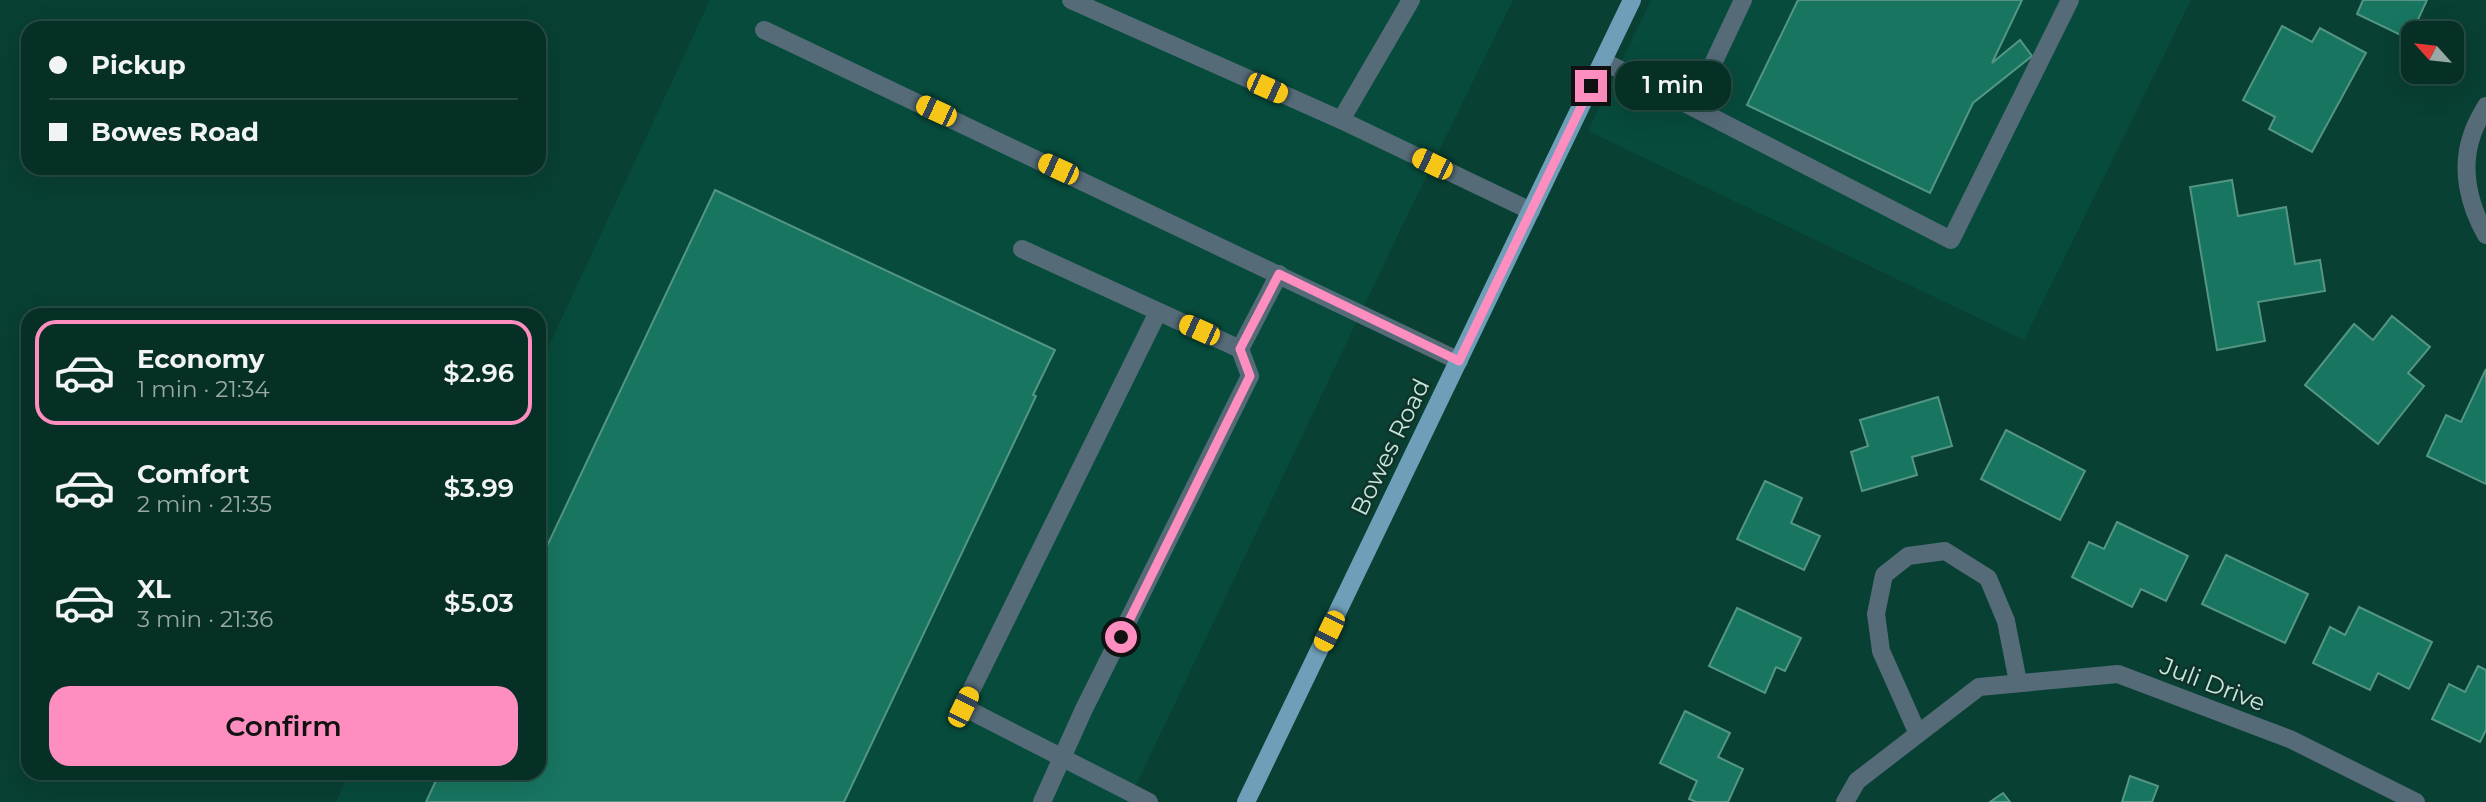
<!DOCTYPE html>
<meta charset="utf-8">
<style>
body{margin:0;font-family:Montserrat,sans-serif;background:#0f382e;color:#f1f3f6;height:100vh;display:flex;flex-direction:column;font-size:26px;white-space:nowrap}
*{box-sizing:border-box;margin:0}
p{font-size:23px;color:#98a9a7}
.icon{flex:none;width:38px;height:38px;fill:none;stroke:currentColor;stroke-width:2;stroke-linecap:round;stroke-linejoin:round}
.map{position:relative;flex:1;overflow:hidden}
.drawer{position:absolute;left:21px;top:308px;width:525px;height:472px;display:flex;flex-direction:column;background:#063026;border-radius:21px;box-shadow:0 7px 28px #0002,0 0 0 2px #274b43}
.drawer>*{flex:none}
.hud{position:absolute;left:21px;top:21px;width:525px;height:154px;border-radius:21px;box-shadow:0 7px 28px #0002,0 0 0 2px #274b43;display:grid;align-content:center;height:154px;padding:0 28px;background:#063026}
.needle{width:46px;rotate:297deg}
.buttons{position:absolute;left:2401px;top:21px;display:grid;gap:14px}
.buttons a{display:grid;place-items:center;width:63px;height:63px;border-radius:14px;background:#063026;box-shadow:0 7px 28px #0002,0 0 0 2px #274b43;font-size:35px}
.end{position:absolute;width:32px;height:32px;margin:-16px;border:9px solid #fd8ebf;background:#111;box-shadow:0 0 0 4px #111}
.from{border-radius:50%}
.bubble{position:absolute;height:49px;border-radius:21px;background:#063026;box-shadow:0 7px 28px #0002,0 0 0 2px #274b43;font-size:23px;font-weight:600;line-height:49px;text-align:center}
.car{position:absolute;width:21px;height:42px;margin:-21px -10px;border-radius:9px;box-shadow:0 0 5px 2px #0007;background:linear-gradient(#f5c518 24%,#345 0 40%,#f5c518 0 76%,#345 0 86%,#f5c518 0)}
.hud b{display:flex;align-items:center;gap:24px;height:66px;font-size:26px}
.hud b+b{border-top:2px solid #274b43}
.hud i{width:18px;height:18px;background:#f1f3f6}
ul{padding:12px 0 0;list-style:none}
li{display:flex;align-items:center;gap:21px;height:105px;margin:0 14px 10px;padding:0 14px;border:4px solid transparent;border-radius:21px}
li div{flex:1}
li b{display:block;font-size:26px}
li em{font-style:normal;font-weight:600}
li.current{border-color:#fd8ebf}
li>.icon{width:63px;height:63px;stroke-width:1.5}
.cta{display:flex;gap:14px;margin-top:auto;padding:14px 28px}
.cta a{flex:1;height:80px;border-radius:21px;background:#fd8ebf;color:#111;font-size:28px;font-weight:600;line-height:80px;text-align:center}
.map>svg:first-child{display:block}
</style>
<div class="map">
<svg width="2486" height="802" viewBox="0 0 2486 802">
<rect width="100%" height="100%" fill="#084033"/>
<g fill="#074b3c">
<path d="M 710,0 L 1513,0 L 1406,218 L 1128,802 L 336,802 L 349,774 L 539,774 L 539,367 Z"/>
<path d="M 1651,0 L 2191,0 L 2024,340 L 1588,131 Z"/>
</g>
<g fill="#187660" stroke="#549683" stroke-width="2">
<path d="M 1798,0 L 2022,0 L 1992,63 L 2020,40 L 2032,56 L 1973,103 L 1930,193 L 1747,105 Z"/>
<path d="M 2363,0 L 2427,0 L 2409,39 L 2357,14 Z"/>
<path d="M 2282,26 L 2312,42 L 2320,28 L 2366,53 L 2312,152 L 2269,129 L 2275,117 L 2243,100 Z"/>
<path d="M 2232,180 L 2238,216 L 2286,207 L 2295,264 L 2320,260 L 2325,291 L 2258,302 L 2265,341 L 2217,350 L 2190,187 Z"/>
<path d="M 715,190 L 1055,350 L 1033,395 L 1036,396 L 844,802 L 426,802 L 439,774 L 539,774 L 539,563 Z"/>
<path d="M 2392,316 L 2430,347 L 2408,373 L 2424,386 L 2378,444 L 2305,385 L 2354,324 L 2373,340 Z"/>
<path d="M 2486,369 L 2486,484 L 2427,456 L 2446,415 L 2461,422 Z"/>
<path d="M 1938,397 L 1952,446 L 1912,457 L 1917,475 L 1862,491 L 1851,452 L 1868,446 L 1860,420 Z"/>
<path d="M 2006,430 L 2085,471 L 2060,520 L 1981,479 Z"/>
<path d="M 1765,481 L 1802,498 L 1791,523 L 1820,536 L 1804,570 L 1737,539 Z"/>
<path d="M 2117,522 L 2188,556 L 2166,601 L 2141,589 L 2132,607 L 2072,577 L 2089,542 L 2104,549 Z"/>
<path d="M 2226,555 L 2308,594 L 2285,643 L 2202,604 Z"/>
<path d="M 2359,607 L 2432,642 L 2409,689 L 2378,673 L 2370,690 L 2313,663 L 2330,627 L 2345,635 Z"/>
<path d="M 1737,608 L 1801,638 L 1785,671 L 1776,667 L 1765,693 L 1709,666 Z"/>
<path d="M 2478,666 L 2486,670 L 2486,730 L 2480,742 L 2432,719 L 2449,684 L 2465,692 Z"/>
<path d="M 1685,711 L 1730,733 L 1718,757 L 1743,769 L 1728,802 L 1696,802 L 1689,799 L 1697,781 L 1660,763 Z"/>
<path d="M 2130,776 L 2158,786 L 2152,802 L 2122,802 Z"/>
<path d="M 2003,793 L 2010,802 L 1990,802 Z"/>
</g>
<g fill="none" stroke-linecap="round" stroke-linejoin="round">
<g stroke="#556b78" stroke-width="18">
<path d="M 1071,0 L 1341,120 L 1531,211"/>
<path d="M 764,30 L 1459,361"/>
<path d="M 1603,61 L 1951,240 L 2070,0"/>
<path d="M 1693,106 L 1743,0"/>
<path d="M 2486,106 C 2481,115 2475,125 2472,135 C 2460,169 2469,205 2486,235"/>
<path d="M 1341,120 L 1411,0"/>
<path d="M 1022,249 L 1240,349 L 1279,274"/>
<path d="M 1918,734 L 1881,651 L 1876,614 L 1884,575 L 1908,556 L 1945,551 L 1988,578 L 2006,621 L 2018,682"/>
<path d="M 1042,802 L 1084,709 L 1250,376 L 1240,349"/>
<path d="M 1149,802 L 963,707 L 1158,312"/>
<path d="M 1845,802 L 1857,781 L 1979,687 L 2118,674 L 2292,740 L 2416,802"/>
</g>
<path stroke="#6f9eb8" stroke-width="18" d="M 1246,802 L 1632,0"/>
</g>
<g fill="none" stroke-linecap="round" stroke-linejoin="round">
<path stroke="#fd8ebf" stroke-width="9" d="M 1121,637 L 1250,376 L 1240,349 L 1279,274 L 1459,361 L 1591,86"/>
</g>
<g text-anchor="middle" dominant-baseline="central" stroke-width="5" stroke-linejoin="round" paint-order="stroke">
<g font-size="24" fill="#c6e7dc" stroke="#0f332a">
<text transform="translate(1390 447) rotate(-64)">Bowes Road</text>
<text transform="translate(2213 684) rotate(21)">Juli Drive</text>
</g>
</g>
</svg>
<div class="buttons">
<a><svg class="needle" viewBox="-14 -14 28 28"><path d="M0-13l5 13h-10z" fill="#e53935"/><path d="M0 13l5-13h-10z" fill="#98a9a7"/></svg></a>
</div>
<i class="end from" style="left:1121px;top:637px"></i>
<i class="end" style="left:1591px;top:86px"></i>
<div class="bubble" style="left:1615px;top:61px;width:116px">1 min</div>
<i class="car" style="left:1267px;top:88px;rotate:114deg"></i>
<i class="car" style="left:936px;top:111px;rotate:295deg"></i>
<i class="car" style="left:1432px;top:164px;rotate:296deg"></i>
<i class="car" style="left:1058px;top:169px;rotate:295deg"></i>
<i class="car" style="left:1199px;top:330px;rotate:294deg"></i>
<i class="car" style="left:1329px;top:631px;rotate:206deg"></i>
<i class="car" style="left:963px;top:707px;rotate:26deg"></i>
<div class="hud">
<b><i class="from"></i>Pickup</b>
<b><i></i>Bowes Road</b>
</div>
<section class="drawer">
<ul>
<li class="current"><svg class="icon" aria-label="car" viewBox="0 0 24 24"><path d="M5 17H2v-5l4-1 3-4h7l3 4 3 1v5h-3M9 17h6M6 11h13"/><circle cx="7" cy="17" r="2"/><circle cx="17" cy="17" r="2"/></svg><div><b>Economy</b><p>1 min · 21:34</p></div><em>$2.96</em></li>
<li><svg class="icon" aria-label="car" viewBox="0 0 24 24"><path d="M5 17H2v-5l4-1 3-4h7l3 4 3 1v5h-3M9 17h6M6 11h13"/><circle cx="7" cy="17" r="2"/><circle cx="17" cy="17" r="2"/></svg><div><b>Comfort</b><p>2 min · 21:35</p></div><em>$3.99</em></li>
<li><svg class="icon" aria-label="car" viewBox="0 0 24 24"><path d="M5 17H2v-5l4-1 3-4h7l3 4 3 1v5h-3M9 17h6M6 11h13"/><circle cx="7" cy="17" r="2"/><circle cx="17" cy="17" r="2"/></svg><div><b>XL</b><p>3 min · 21:36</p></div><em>$5.03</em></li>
</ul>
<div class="cta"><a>Confirm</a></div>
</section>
</div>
